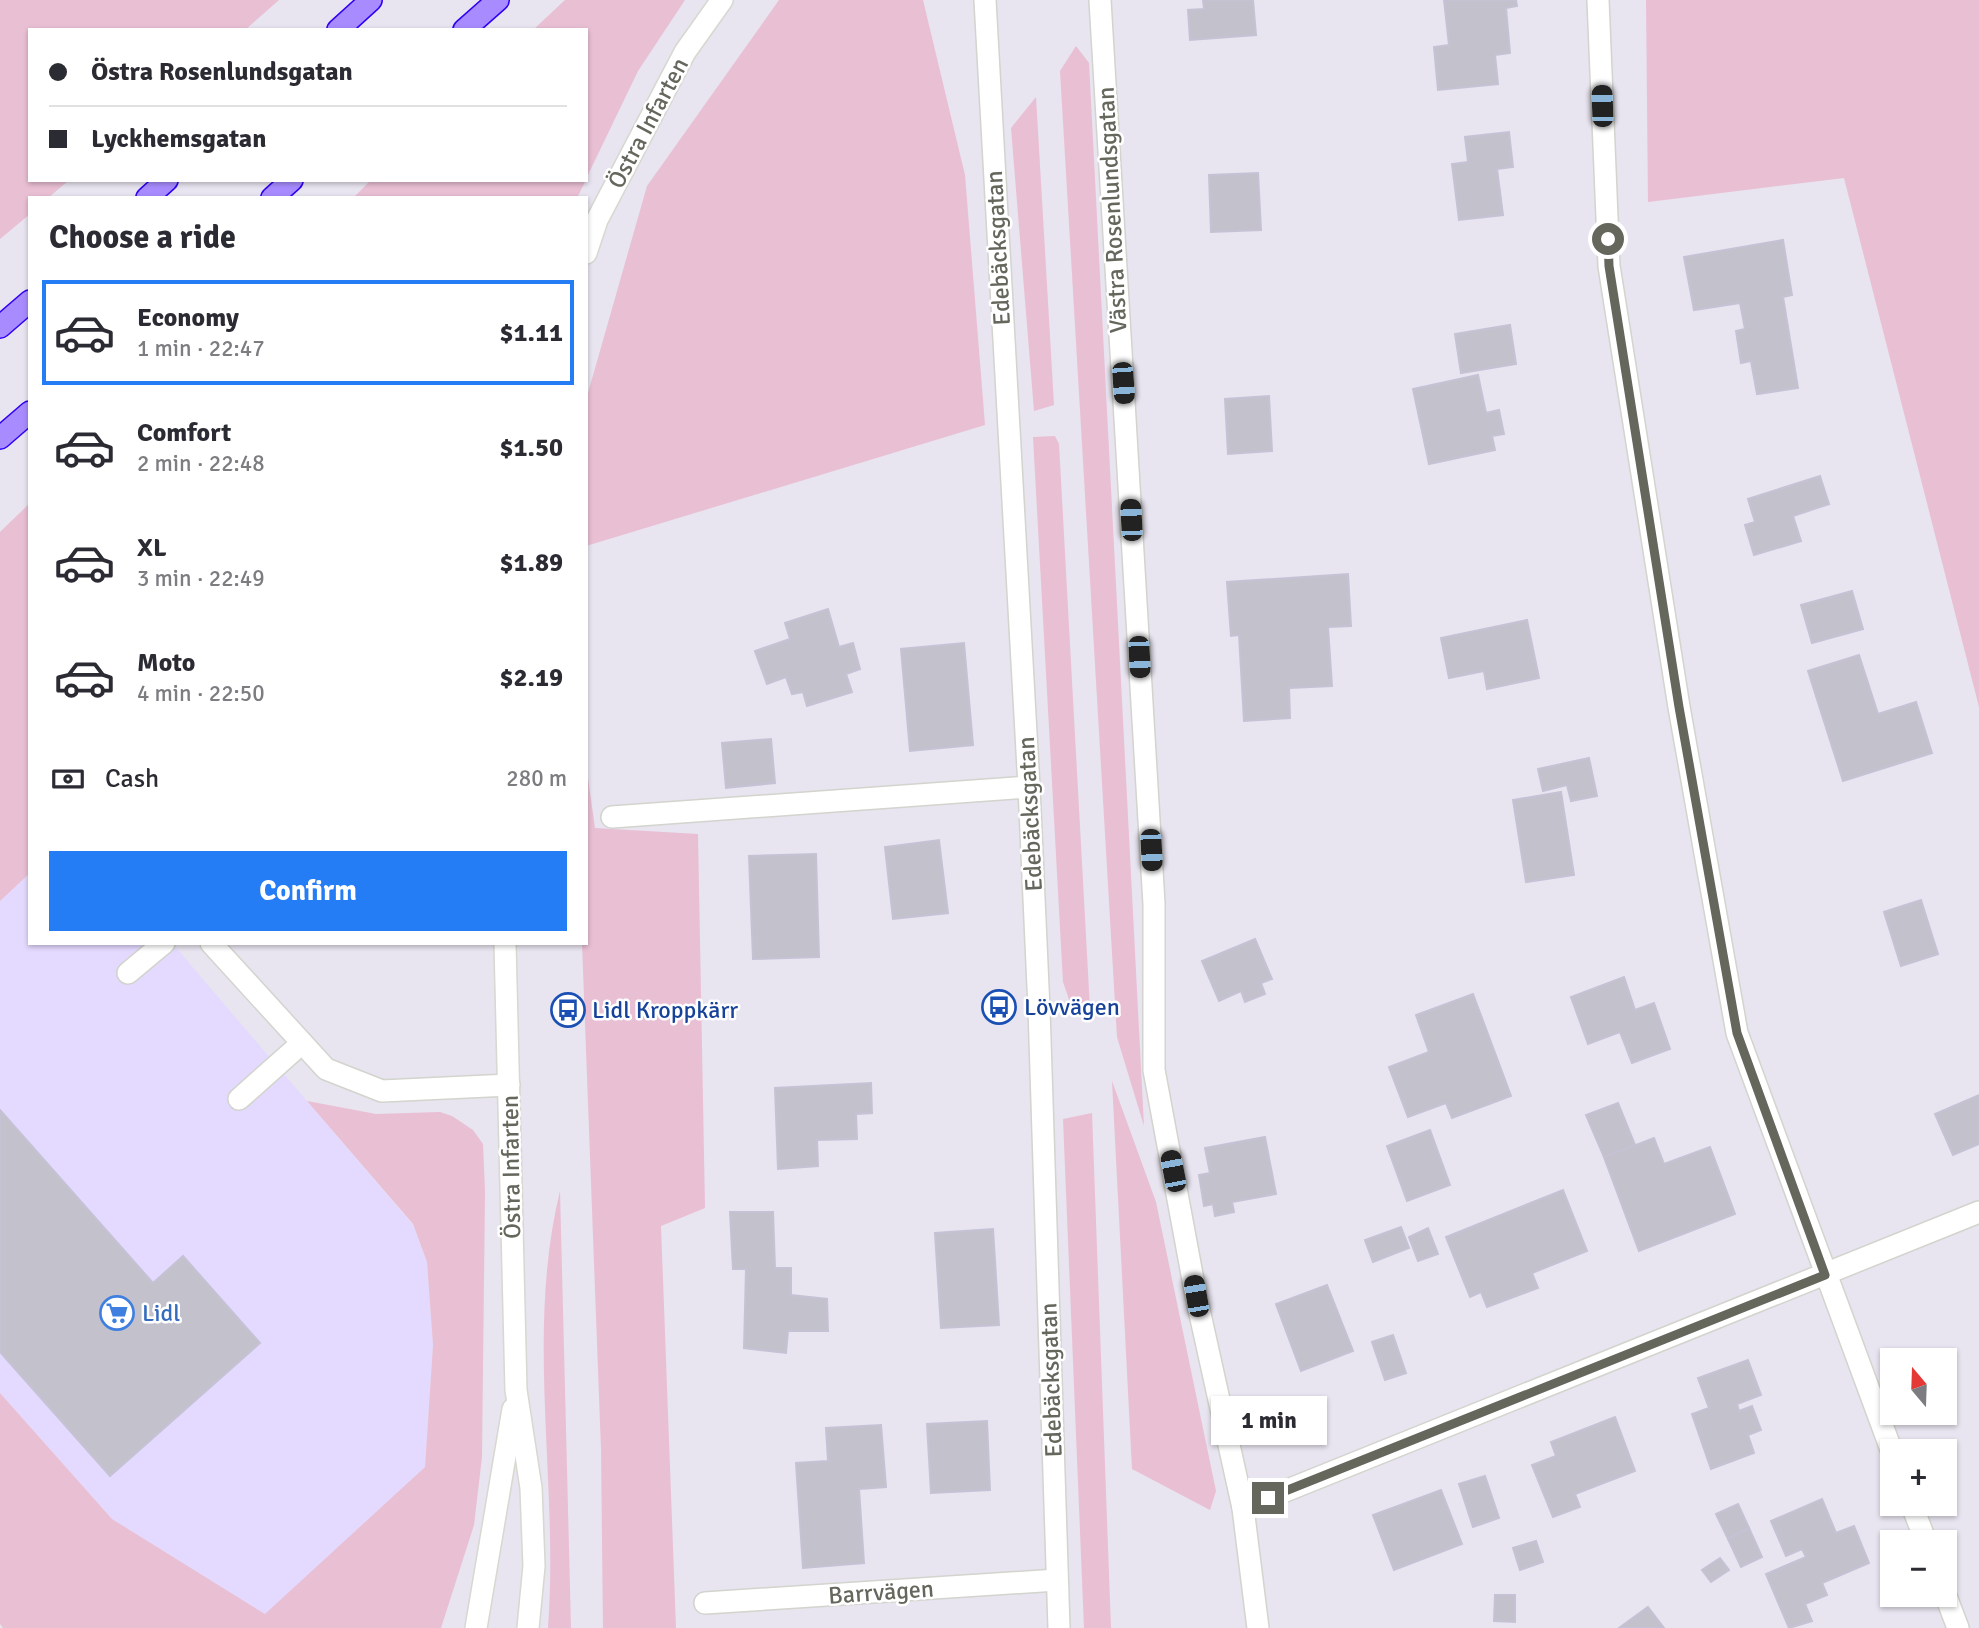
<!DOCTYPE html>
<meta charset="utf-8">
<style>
body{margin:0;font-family:Signika,sans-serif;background:#f7f7f7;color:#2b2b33;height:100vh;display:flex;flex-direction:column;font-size:26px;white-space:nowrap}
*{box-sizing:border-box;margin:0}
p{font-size:23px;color:#7c7c81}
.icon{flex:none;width:38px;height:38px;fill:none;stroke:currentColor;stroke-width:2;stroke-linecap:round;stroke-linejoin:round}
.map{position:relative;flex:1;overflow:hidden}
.drawer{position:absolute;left:28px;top:196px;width:560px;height:749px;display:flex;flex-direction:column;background:#fff;border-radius:0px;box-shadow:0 2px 5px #0004}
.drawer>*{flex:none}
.banner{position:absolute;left:28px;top:28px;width:560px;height:154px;border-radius:0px;box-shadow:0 2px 5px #0004;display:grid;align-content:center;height:154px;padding:0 21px;background:#fff}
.needle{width:46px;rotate:341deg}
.controls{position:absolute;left:1880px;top:1348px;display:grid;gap:14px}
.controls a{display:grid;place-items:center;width:77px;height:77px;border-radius:0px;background:#fff;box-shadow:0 2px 5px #0004;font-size:35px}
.end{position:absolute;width:32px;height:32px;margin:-16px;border:9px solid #65665c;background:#fff;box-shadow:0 0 0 4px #fff}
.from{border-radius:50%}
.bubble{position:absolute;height:49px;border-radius:0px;background:#fff;box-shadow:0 2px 5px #0004;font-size:23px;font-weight:700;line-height:49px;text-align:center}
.car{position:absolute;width:21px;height:42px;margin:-21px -10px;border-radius:9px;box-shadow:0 0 5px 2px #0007;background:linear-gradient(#222 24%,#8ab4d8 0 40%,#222 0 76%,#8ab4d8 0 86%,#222 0)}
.banner b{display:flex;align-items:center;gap:24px;height:66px;font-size:26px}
.banner b+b{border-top:2px solid #e1e1e2}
.banner i{width:18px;height:18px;background:#2b2b33}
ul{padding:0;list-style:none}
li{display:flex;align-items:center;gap:21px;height:105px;margin:0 14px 10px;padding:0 7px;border:4px solid transparent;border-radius:0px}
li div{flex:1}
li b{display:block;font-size:26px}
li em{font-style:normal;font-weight:700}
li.current{border-color:#257df5}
li>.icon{width:63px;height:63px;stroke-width:1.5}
h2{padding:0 21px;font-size:32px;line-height:84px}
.pay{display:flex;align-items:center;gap:18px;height:77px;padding:0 21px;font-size:26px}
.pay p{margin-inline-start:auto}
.primary-button{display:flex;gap:14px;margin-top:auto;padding:14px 21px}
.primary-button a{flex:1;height:80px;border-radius:0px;background:#257df5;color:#fff;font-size:28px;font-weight:700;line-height:80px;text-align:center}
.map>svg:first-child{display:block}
</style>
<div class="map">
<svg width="1979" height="1628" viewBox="0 0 1979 1628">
<rect width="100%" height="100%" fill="#e8e4f0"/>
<path fill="#e4daff" d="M 30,873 L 30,943 L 172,943 L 413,1225 L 427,1262 L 433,1345 L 425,1467 L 266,1615 L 112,1519 L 0,1393 L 0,901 Z"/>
<g fill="#e9bfd4">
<path d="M 0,0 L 279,0 L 245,30 L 30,30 L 30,180 L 69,180 L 48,198 L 30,198 L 30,214 L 0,239 Z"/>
<path d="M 565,0 L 685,0 L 638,71 L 586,179 L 586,30 L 533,30 Z"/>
<path d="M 779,0 L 923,0 L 965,175 L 985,425 L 586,546 L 586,400 L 647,186 Z"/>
<path d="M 1646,0 L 1979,0 L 1979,707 L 1844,178 L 1648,202 Z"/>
<path d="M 1076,46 L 1089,63 L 1144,1126 L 1117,1037 L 1060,71 Z"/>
<path d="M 1036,97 L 1054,405 L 1034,411 L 1011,128 Z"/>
<path d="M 371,180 L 586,180 L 577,198 L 353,198 Z"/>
<path d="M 1055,436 L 1059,444 L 1090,1009 L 1074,1014 L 1063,982 L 1033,437 Z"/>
<path d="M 30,503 L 30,873 L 0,901 L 0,532 Z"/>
<path d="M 586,764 L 595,828 L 698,834 L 705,1208 L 661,1226 L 676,1628 L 603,1628 L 601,1449 L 582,943 L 586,943 Z"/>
<path d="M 1112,1081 L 1156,1202 L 1216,1491 L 1210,1510 L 1132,1469 Z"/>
<path d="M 307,1101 L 376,1114 L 440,1112 L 452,1116 L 473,1130 L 483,1144 L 485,1191 L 482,1457 L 474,1525 L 441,1628 L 3,1628 L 0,1624 L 0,1393 L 112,1519 L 265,1614 L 425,1467 L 433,1345 L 427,1262 L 413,1224 Z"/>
<path d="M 1092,1113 L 1111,1628 L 1084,1628 L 1063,1119 Z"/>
<path d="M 560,1191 L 571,1628 L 548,1628 C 559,1483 525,1334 560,1191 Z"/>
</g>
<g fill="#c3c1cb" stroke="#c6c2d5" stroke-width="2">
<path d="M 1203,0 L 1253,0 L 1256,35 L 1190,40 L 1188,10 L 1204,9 Z"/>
<path d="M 1444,0 L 1516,0 L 1517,6 L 1506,8 L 1510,53 L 1495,55 L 1498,84 L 1438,90 L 1434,47 L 1449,45 Z"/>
<path d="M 1509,132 L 1513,167 L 1497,169 L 1503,215 L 1459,220 L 1452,164 L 1468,162 L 1465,137 Z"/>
<path d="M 1258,173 L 1261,230 L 1211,232 L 1209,175 Z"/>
<path d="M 1783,240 L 1792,295 L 1783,297 L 1798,388 L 1757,394 L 1751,361 L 1741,363 L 1736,331 L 1745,329 L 1740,303 L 1694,310 L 1684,257 Z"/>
<path d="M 1510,325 L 1516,364 L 1461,373 L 1455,334 Z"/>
<path d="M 1478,375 L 1486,413 L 1499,410 L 1504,434 L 1492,436 L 1495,450 L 1429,464 L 1413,389 Z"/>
<path d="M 1269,396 L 1272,451 L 1228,454 L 1225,399 Z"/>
<path d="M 1820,476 L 1829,504 L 1793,516 L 1801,541 L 1754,555 L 1745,525 L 1755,522 L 1748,499 Z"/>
<path d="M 1348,574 L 1351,626 L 1328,627 L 1332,686 L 1289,688 L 1290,718 L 1244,721 L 1239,635 L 1231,636 L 1227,582 Z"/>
<path d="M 1852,591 L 1863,629 L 1812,643 L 1801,605 Z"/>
<path d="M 828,609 L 839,647 L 853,643 L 860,669 L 846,674 L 852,692 L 807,706 L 803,692 L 792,694 L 786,677 L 767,684 L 755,651 L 790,639 L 785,623 Z"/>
<path d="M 1527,620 L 1539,678 L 1487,689 L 1484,671 L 1449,678 L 1441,638 Z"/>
<path d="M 964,643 L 973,745 L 910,751 L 901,649 Z"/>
<path d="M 1859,655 L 1878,714 L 1916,702 L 1932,753 L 1843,781 L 1808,671 Z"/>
<path d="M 771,739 L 775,783 L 726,788 L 722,743 Z"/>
<path d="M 1589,758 L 1597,796 L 1571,801 L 1567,785 L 1543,791 L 1538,769 Z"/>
<path d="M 1561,792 L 1574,875 L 1526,882 L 1513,800 Z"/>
<path d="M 939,840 L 948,913 L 893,919 L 885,847 Z"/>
<path d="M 816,854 L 819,957 L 753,959 L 749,856 Z"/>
<path d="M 1921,900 L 1938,954 L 1901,966 L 1884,912 Z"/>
<path d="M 1255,939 L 1272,979 L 1261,983 L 1265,994 L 1245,1002 L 1241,991 L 1219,1001 L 1202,961 Z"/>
<path d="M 1624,977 L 1635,1010 L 1654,1003 L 1670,1049 L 1632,1063 L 1620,1032 L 1588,1044 L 1571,997 Z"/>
<path d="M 1473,994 L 1511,1096 L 1452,1118 L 1446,1103 L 1408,1117 L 1389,1067 L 1429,1052 L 1416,1015 Z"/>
<path d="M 871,1083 L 872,1113 L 856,1114 L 857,1139 L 817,1140 L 818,1166 L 778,1169 L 775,1088 Z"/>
<path d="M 1979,1095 L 1979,1144 L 1953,1155 L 1935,1114 Z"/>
<path d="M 1618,1103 L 1635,1145 L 1604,1157 L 1586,1115 Z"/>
<path d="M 0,1110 L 153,1283 L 183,1256 L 260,1343 L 110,1476 L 0,1352 Z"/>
<path d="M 1430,1130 L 1450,1185 L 1407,1201 L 1387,1146 Z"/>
<path d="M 1265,1137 L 1276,1194 L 1232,1202 L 1234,1212 L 1215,1216 L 1213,1204 L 1204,1206 L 1199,1175 L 1210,1173 L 1205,1148 Z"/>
<path d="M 1654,1138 L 1664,1164 L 1710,1147 L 1735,1214 L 1639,1251 L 1604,1157 Z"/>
<path d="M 1563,1190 L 1587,1251 L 1532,1273 L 1538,1288 L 1487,1307 L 1481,1292 L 1470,1297 L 1446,1237 Z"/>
<path d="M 730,1212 L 773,1212 L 775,1268 L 791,1268 L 791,1295 L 827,1299 L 828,1331 L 788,1331 L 786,1353 L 744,1348 L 746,1269 L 733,1269 Z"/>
<path d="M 1401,1227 L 1409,1248 L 1373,1262 L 1365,1240 Z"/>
<path d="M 1428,1228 L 1438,1254 L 1418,1261 L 1409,1237 Z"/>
<path d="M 993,1229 L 999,1325 L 941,1328 L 935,1233 Z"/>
<path d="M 1327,1285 L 1353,1351 L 1301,1371 L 1276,1304 Z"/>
<path d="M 1393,1335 L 1406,1373 L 1385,1380 L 1372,1342 Z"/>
<path d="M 1748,1360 L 1761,1395 L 1737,1404 L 1739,1411 L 1752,1406 L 1761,1430 L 1748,1435 L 1754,1453 L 1711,1469 L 1692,1414 L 1709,1408 L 1698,1378 Z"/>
<path d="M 1615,1417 L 1635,1471 L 1575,1494 L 1580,1507 L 1553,1517 L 1532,1465 L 1556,1456 L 1551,1442 Z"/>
<path d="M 987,1421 L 990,1490 L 931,1493 L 927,1424 Z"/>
<path d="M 881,1425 L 886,1487 L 859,1489 L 864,1563 L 803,1568 L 796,1463 L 828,1461 L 826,1428 Z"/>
<path d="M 1485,1476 L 1499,1518 L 1473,1527 L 1459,1484 Z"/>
<path d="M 1441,1490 L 1462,1544 L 1394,1570 L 1373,1515 Z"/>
<path d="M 1822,1499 L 1836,1533 L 1854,1526 L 1869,1563 L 1822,1583 L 1827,1595 L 1805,1604 L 1812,1621 L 1789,1628 L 1766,1574 L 1806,1557 L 1802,1549 L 1786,1556 L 1771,1521 Z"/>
<path d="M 1738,1504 L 1749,1528 L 1728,1539 L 1716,1514 Z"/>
<path d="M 1749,1528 L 1762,1557 L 1741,1567 L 1728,1539 Z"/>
<path d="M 1536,1541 L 1543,1562 L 1520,1570 L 1513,1548 Z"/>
<path d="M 1720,1558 L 1729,1570 L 1711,1582 L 1702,1570 Z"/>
<path d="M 1495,1595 L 1515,1595 L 1515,1622 L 1494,1621 Z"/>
<path d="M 1648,1607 L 1664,1628 L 1619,1628 Z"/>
</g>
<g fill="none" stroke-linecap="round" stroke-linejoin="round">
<g stroke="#d3d4cd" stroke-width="24">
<g id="lane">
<path d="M 612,817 L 1029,787"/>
<path d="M 211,943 L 326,1069 L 382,1091 L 509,1085"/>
<path d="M 128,973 L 164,943"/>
<path d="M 239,1099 L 302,1043"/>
</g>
</g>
<g stroke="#d3d4cd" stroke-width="24">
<g id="street">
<path d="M 985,0 L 1029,787 L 1039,1009 L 1059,1628"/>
<path d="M 1100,0 L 1154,904 L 1154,1070 L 1196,1296 L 1243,1508 L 1258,1628"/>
<path d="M 1598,0 L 1609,266 L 1679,707 L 1737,1033 L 1892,1452"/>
<path d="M 1911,1503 L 1926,1542"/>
<path d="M 1243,1508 L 1979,1212"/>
<path d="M 1944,1591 L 1958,1628"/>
<path d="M 705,1603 L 1057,1580"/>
</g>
</g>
<g stroke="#d7d8cf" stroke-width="24">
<g id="secondary">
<path d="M 586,253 L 597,220 L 685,52 L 722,0"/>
<path d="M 505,943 L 516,1390 L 531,1488 L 534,1566 L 528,1628"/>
<path d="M 476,1628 L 513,1409"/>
</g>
</g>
<g stroke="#2e00f4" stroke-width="24">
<g id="highway">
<path d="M 338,30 L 371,0"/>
<path d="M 464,30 L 498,0"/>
<path d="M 147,198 L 167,180"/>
<path d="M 272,198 L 292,180"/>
<path d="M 0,327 L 30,301"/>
<path d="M 0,438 L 30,412"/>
</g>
</g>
<use href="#lane" stroke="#fff" stroke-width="21"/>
<use href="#street" stroke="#fff" stroke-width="21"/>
<use href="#secondary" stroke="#fff" stroke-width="21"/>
<use href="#highway" stroke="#a88cff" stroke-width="21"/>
</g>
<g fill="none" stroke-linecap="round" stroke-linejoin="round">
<path stroke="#65665c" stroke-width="9" d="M 1268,1498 L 1825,1275 L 1737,1033 L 1679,707 L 1609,266 L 1608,239"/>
</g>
<defs>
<g id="bus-ring" transform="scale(1.75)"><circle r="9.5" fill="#fff" stroke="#1a4fb4" stroke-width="1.5"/><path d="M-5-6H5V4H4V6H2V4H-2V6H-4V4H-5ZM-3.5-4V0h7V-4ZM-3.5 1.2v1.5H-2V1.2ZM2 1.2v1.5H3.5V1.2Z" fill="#1a4fb4"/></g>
<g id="supermarket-ring" transform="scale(1.75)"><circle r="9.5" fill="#fff" stroke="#3f7fe0" stroke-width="1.5"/><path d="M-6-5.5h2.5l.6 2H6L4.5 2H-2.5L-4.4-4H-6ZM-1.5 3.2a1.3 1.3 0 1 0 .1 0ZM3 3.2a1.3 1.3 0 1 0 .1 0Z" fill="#3f7fe0"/></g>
</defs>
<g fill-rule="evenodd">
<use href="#bus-ring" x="999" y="1007"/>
<use href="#bus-ring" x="568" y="1010"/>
<use href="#supermarket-ring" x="117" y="1313"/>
</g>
<g text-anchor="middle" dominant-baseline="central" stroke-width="5" stroke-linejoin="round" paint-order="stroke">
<g font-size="24" fill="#65665c" stroke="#fff">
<text transform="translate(648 123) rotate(-62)">Östra Infarten</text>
<text transform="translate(1112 210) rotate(-93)">Västra Rosenlundsgatan</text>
<text transform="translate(998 248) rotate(-93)">Edebäcksgatan</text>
<text transform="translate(1030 814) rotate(-93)">Edebäcksgatan</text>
<text transform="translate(511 1167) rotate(-91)">Östra Infarten</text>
<text transform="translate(1051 1380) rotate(-92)">Edebäcksgatan</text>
<text transform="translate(881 1592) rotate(-4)">Barrvägen</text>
</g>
<g font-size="24" fill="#164399" stroke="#fff" text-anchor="start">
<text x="1024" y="1007">Lövvägen</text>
<text x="592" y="1010">Lidl Kroppkärr</text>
</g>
<g font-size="24" fill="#366cbe" stroke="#fff" text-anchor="start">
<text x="142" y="1313">Lidl</text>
</g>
</g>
</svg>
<div class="controls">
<a><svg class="needle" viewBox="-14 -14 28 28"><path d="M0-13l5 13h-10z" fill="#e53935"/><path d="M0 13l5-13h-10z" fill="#7c7c81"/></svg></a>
<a>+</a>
<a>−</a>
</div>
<i class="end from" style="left:1608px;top:239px"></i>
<i class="end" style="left:1268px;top:1498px"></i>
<div class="bubble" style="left:1211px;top:1396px;width:116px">1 min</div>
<i class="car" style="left:1602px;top:106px;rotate:358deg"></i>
<i class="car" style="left:1123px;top:383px;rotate:176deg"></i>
<i class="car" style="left:1131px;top:520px;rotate:357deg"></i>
<i class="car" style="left:1139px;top:657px;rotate:177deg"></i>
<i class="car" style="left:1151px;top:850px;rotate:177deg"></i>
<i class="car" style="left:1173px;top:1171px;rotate:349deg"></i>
<i class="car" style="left:1196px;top:1296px;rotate:350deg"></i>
<div class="banner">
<b><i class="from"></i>Östra Rosenlundsgatan</b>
<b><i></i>Lyckhemsgatan</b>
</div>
<section class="drawer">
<h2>Choose a ride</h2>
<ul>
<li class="current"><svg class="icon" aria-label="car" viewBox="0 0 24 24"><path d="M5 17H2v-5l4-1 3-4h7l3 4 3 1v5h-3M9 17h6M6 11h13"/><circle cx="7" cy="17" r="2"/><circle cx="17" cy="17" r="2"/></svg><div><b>Economy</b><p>1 min · 22:47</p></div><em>$1.11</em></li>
<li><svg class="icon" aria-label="car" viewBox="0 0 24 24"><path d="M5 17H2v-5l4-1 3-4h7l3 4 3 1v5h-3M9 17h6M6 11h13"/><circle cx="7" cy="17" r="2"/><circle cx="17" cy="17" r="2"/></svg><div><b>Comfort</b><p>2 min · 22:48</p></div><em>$1.50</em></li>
<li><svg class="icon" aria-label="car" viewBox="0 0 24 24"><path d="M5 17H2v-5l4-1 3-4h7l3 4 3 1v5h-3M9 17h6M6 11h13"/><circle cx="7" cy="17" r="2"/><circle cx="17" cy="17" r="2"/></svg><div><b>XL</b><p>3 min · 22:49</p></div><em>$1.89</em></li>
<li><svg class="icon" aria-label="car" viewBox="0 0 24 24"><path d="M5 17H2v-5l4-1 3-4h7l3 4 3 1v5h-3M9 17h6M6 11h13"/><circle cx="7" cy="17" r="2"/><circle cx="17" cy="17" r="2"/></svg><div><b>Moto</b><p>4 min · 22:50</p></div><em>$2.19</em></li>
</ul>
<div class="pay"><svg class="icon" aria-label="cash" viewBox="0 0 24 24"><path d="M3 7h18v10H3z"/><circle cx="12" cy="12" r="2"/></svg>Cash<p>280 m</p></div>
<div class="primary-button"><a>Confirm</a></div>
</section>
</div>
